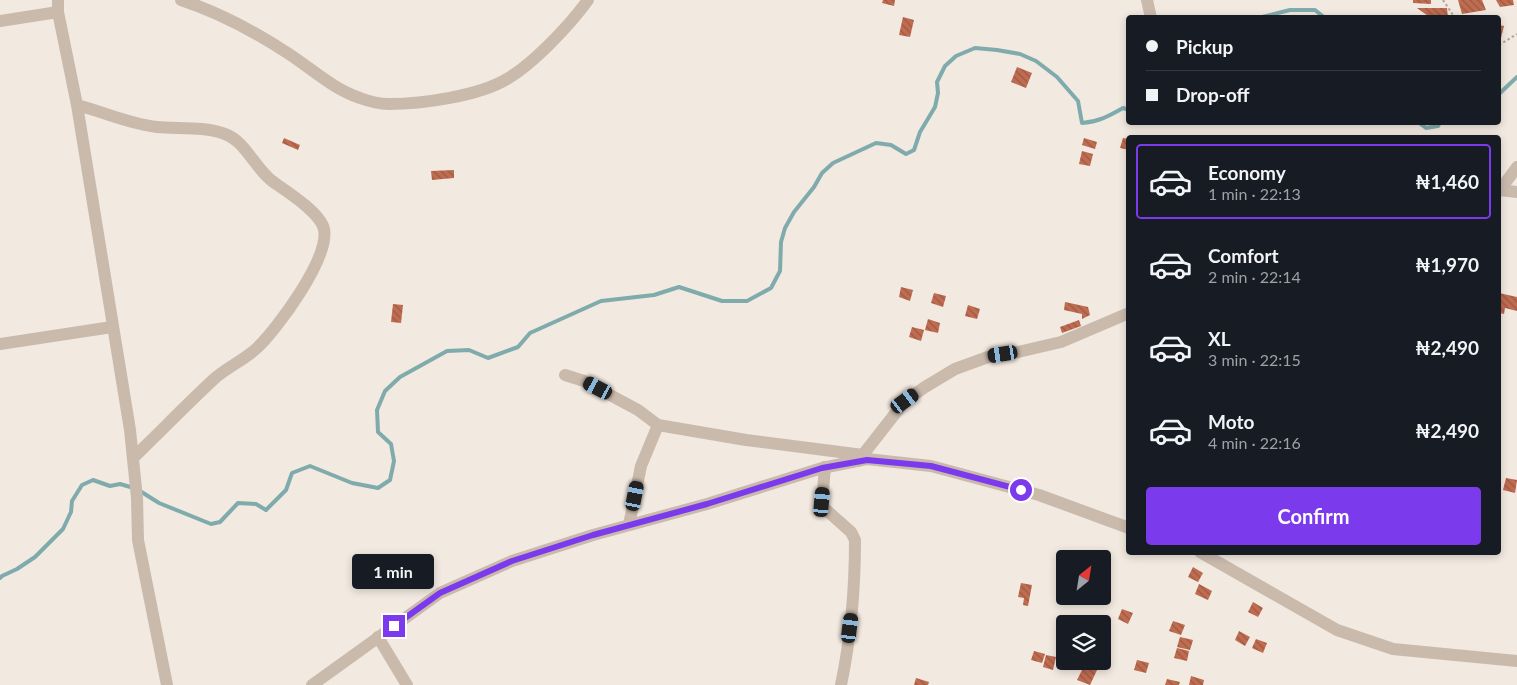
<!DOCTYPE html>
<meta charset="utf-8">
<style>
body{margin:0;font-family:Lato,sans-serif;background:#242831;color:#f1f3f6;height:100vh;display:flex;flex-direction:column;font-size:19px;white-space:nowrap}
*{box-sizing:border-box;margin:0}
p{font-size:16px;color:#9ea1a6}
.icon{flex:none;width:28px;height:28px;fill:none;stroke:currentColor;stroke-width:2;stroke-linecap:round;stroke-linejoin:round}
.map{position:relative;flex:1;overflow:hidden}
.details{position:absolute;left:1126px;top:135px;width:375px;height:420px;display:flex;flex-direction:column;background:#171b24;border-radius:5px;box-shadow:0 2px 8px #0003}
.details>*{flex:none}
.top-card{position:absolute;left:1126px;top:15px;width:375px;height:110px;border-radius:5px;box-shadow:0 2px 8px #0003;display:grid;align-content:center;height:110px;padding:0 20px;background:#171b24}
.needle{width:32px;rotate:30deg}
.fabs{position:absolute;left:1056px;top:550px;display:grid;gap:10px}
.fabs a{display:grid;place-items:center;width:55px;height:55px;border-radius:5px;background:#171b24;box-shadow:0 2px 8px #0003;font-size:25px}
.end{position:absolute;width:22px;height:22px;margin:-11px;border:6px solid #7c3aed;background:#fff;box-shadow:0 0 0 2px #fff}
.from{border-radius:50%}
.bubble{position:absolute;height:35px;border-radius:5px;background:#171b24;box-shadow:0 2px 8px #0003;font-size:16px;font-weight:700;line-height:35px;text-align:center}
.car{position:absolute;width:15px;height:30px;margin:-15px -8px;border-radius:6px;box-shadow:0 0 4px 1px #0007;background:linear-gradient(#222 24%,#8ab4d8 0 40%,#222 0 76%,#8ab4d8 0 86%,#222 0)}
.top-card b{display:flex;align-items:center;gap:18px;height:48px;font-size:19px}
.top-card b+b{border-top:1px solid #363941}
.top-card i{width:12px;height:12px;background:#f1f3f6}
ul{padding:9px 0 0;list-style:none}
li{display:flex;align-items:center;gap:15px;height:75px;margin:0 10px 8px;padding:0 10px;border:2px solid transparent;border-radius:5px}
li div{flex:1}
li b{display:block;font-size:19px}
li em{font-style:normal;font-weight:700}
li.selected{border-color:#7c3aed}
li>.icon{width:45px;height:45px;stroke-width:1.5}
.action{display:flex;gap:10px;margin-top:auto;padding:10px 20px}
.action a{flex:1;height:58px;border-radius:5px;background:#7c3aed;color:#fff;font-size:20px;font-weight:700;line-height:58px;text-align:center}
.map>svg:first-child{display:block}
</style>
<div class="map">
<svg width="1517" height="685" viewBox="0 0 1517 685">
<defs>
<pattern id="building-back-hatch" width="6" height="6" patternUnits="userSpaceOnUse" patternTransform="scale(1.25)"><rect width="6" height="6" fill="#bf6c51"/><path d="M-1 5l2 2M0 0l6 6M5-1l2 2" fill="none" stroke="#9c5943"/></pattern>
</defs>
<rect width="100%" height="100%" fill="#f2e9e0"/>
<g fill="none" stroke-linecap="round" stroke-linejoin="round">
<g stroke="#80abad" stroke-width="4">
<path d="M 1258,18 L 1290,10 L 1315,10 L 1325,18"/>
<path d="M 1499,94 L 1517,77"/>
<path d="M 1418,122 L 1426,128 L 1438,126 L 1440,122"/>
<path d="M 140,491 L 159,503 L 211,524 L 220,522 L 238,503 L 256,504 L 266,510 L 286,490 L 292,473 L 310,466 L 352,483 L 378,488 L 390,480 L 394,461 L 391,444 L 378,432 L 377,410 L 385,391 L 400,377 L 447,351 L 469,350 L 488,358 L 518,347 L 530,333 L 601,301 L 654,295 L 679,287 L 722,301 L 747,301 L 771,288 L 780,271 L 781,242 L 785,228 L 794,212 L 814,187 L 822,173 L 833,163 L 876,143 L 891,145 L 906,154 L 914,150 L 920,132 L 935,107 L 938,93 L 937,82 L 945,66 L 956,56 L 975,48 L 997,50 L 1020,54 L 1036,61 L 1057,77 L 1078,101 L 1082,123 C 1098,122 1109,116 1123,108 L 1129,110"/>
<path d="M 0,578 L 2,576 L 17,569 L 35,557 L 63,529 L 71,512 L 72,501 L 82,485 L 93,480 L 110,486 L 120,484 L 134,488"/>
</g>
</g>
<g fill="url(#building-back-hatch)">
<path d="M 883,0 L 895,0 L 894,6 L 882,3 Z"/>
<path d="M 1413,0 L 1431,0 L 1431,4 L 1413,3 Z"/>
<path d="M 1458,0 L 1482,0 L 1486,10 L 1462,14 Z"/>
<path d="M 1496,0 L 1513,0 L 1514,5 L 1500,7 Z"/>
<path d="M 1417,8 L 1447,8 L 1448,18 L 1431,18 Z"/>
<path d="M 903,17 L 914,20 L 910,37 L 899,35 Z"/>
<path d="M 1499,25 L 1504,26 L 1501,38 L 1499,38 Z"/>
<path d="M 1017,67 L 1032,73 L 1026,88 L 1011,82 Z"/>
<path d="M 284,138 L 300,145 L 298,150 L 282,143 Z"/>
<path d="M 1084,138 L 1097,142 L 1095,149 L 1082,145 Z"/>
<path d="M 1123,138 L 1129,139 L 1129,150 L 1120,148 Z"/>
<path d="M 1082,151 L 1093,154 L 1090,166 L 1079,164 Z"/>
<path d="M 454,170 L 454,178 L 432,180 L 431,171 Z"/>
<path d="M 901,287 L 913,290 L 910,301 L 899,297 Z"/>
<path d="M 934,293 L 946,296 L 943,307 L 931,303 Z"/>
<path d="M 1499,293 L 1517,297 L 1517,311 L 1505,308 L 1504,314 L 1499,313 Z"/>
<path d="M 1065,302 L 1088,307 L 1090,315 L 1082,319 L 1082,314 L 1064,310 Z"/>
<path d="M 393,304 L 403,305 L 401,323 L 391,322 Z"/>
<path d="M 968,305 L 980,309 L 977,319 L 965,316 Z"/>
<path d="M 928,319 L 940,323 L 938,333 L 925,330 Z"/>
<path d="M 1079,320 L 1081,326 L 1062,333 L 1060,327 Z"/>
<path d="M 912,327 L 924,330 L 921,341 L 909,337 Z"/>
<path d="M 1506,478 L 1517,480 L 1515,493 L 1503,490 Z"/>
<path d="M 1193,567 L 1203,573 L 1198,582 L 1188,577 Z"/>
<path d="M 1021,583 L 1032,585 L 1028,606 L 1023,605 L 1024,598 L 1018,597 Z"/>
<path d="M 1199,584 L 1212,591 L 1208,600 L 1195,594 Z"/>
<path d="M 1253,602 L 1263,608 L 1258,617 L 1248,612 Z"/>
<path d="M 1122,609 L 1133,613 L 1128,624 L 1118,619 Z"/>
<path d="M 1173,621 L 1185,625 L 1181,635 L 1169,631 Z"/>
<path d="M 1239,631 L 1250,637 L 1245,646 L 1235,640 Z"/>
<path d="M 1180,637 L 1193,640 L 1190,650 L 1177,647 Z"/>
<path d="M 1256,639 L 1267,643 L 1263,653 L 1252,648 Z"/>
<path d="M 1177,648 L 1189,651 L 1187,661 L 1174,658 Z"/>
<path d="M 1034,651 L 1045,654 L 1042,663 L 1031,660 Z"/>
<path d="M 1046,655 L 1056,657 L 1053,670 L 1043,667 Z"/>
<path d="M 1137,660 L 1149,663 L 1146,673 L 1134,670 Z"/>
<path d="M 1086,662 L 1098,668 L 1090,685 L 1077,680 Z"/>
<path d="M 1191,676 L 1204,680 L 1203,685 L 1189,685 Z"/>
<path d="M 916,678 L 929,682 L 928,685 L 914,685 Z"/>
<path d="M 1167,679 L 1180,682 L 1179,685 L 1165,685 Z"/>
</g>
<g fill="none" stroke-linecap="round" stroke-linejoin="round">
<g stroke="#b5a496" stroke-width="2" stroke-dasharray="2.5 2.5" stroke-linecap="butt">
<path d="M 1443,0 L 1455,18"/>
<path d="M 1499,45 L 1517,34"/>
</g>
<g stroke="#cabaac" stroke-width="12">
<path d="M 58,0 L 58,12 L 77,105 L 130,430 L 137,498 L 138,540 L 167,685"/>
<path d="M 181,0 C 221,13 254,31 289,54 C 312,69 333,89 360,98 C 368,101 380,104 389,104 C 422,104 479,96 507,79 C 533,64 570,25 588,0"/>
<path d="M 1147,0 L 1151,18"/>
<path d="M 0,21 L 58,12"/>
<path d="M 77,105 C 104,112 129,124 157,127 C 179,129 203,126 225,134 C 245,141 255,168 272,181 C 286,191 320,212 324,229 C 330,258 277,329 257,348 C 244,360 226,368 214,379 C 186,405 160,432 133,458"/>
<path d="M 1499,190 L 1517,192"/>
<path d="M 1500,190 L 1517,167"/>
<path d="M 0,344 L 112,327"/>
<path d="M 565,375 L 584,381 L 638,410 L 658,425 L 746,440 L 863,455"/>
<path d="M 858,461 L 905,401 L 925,387 L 955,369 L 988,357 L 1018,352 L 1061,342 L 1129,313"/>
<path d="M 825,467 L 822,502 L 824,508 L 851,532 L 855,540 C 855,588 851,637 841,685"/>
<path d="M 629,525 L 641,466 L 658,425"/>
<path d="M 1200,552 L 1337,630 L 1393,649 L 1517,661"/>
<path d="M 378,637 L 407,685"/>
<path d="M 312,685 L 440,593 L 512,561 L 593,535 L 707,504 L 822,468 L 867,459 L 931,466 L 1039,495 L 1129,528"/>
</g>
</g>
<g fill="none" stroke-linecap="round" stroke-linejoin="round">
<path stroke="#7c3aed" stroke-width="6" d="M 394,626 L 440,593 L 512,561 L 593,535 L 707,504 L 822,468 L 867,460 L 931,466 L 1021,490"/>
</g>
</svg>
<div class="fabs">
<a><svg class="needle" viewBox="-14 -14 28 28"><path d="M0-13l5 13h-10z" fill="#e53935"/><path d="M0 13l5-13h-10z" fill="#9ea1a6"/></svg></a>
<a><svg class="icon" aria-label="layers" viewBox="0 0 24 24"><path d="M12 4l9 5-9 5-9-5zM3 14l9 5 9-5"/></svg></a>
</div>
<i class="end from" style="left:1021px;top:490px"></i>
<i class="end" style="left:394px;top:626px"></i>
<div class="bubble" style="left:352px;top:554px;width:82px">1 min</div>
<i class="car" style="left:1003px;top:354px;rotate:261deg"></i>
<i class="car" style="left:598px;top:388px;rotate:298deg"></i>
<i class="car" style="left:905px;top:401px;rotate:54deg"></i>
<i class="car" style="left:635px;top:496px;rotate:11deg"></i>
<i class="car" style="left:822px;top:502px;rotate:5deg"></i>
<i class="car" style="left:850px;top:628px;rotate:7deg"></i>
<div class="top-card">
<b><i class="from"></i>Pickup</b>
<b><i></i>Drop-off</b>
</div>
<section class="details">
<ul>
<li class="selected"><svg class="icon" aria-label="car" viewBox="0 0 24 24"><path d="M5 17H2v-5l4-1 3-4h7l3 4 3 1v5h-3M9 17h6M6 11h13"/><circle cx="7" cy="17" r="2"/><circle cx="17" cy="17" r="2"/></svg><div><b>Economy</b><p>1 min · 22:13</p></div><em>₦1,460</em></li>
<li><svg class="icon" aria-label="car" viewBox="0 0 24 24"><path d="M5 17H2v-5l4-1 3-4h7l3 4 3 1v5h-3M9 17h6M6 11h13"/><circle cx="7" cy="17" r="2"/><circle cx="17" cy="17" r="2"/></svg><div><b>Comfort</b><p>2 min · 22:14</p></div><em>₦1,970</em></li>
<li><svg class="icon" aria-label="car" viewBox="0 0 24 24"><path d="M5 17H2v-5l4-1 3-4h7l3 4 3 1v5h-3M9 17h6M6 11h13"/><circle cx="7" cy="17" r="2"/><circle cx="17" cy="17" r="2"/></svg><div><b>XL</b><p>3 min · 22:15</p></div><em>₦2,490</em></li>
<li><svg class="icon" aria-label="car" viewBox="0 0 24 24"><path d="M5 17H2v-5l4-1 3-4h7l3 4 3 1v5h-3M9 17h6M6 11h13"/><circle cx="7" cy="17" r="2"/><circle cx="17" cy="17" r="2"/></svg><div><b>Moto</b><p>4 min · 22:16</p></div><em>₦2,490</em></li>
</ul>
<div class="action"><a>Confirm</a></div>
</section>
</div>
